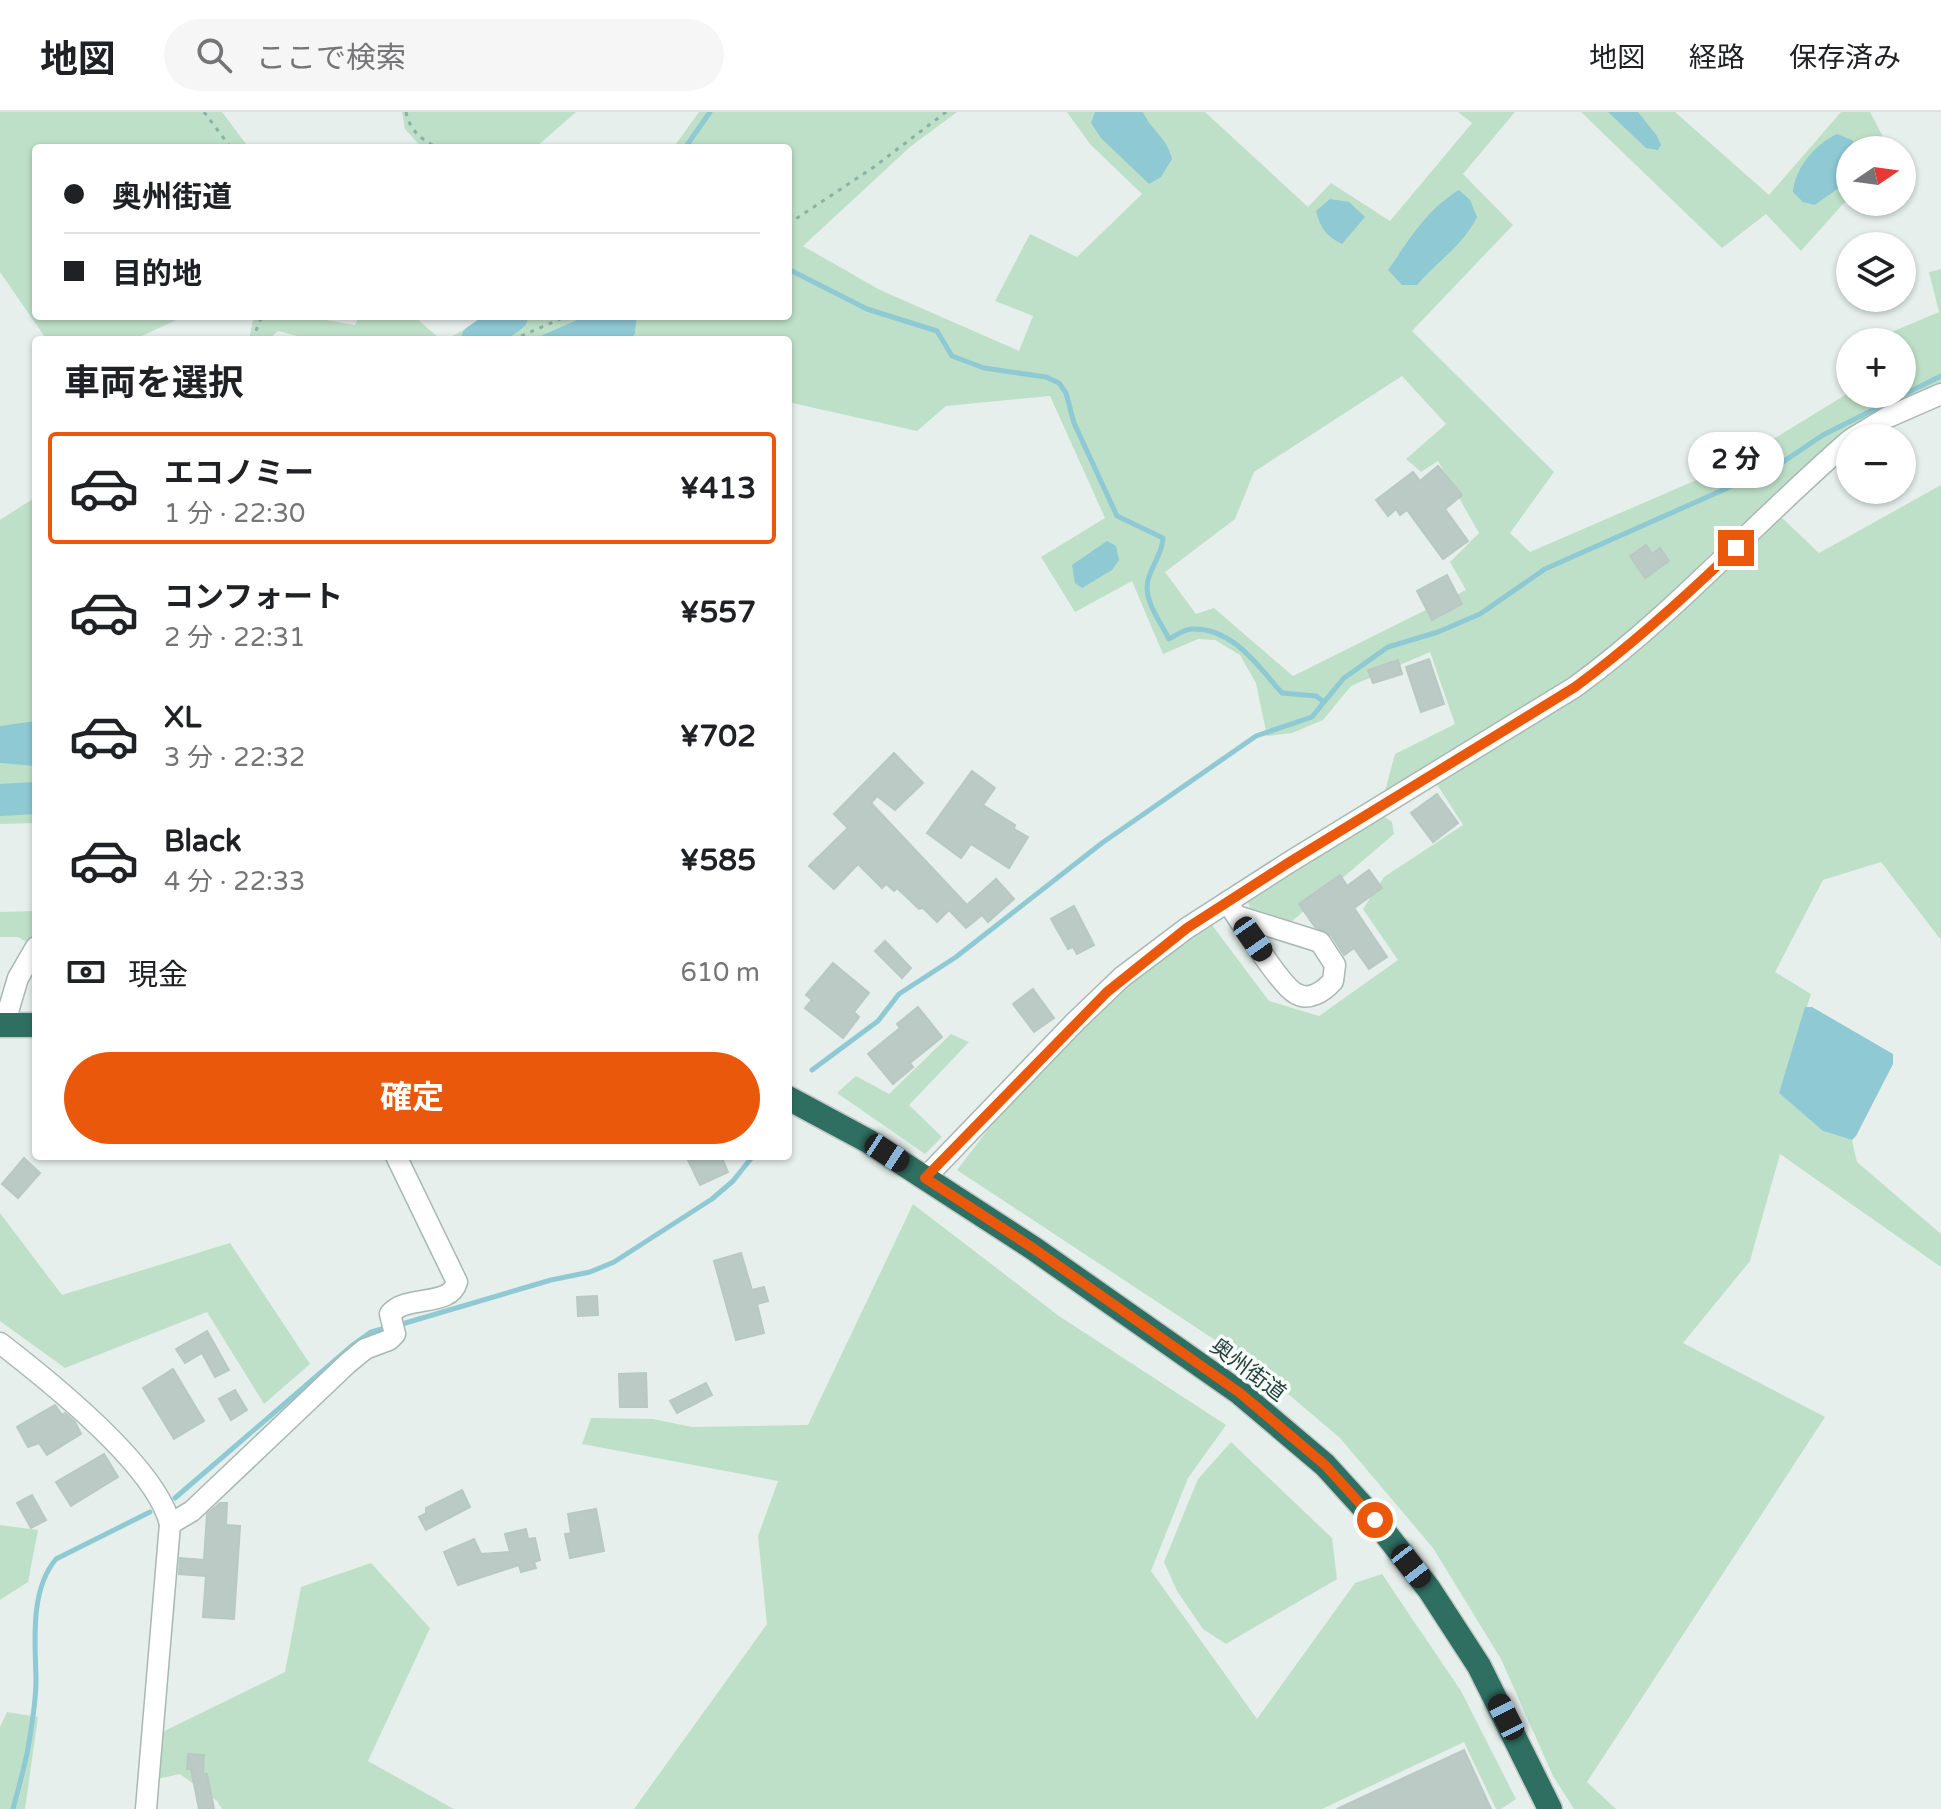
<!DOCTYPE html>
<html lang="ja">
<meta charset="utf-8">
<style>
body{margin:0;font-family:"Varela Round","Noto Sans JP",sans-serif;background:#f6f6f6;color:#202124;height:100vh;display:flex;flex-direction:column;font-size:30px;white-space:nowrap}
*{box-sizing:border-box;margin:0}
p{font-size:26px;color:#757577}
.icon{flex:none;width:44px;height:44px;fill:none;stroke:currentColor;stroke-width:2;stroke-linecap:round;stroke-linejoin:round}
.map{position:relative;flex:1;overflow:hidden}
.sheet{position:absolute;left:32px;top:224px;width:760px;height:824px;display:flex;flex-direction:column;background:#fff;border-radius:8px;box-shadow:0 2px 6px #0004}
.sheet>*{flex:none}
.guide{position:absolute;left:32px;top:32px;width:760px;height:176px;border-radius:8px;box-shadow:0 2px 6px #0004;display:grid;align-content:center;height:176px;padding:0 32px;background:#fff}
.needle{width:52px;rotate:77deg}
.tools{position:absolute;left:1836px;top:24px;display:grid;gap:16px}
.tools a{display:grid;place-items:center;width:80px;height:80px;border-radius:50%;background:#fff;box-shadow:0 2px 6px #0004;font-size:40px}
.end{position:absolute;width:36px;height:36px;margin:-18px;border:10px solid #ea580c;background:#fff;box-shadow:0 0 0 4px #fff}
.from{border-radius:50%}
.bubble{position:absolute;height:56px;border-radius:28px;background:#fff;box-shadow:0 2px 6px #0004;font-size:26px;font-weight:700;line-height:56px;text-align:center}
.car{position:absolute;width:24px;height:48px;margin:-24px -12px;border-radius:10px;box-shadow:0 0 6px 2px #0007;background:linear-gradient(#222 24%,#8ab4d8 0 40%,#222 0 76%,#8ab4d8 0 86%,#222 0)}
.guide b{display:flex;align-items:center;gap:28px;height:76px;font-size:30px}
.guide b+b{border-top:2px solid #e0e0e0}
.guide i{width:20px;height:20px;background:#202124}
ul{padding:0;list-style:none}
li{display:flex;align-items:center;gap:24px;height:112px;margin:0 16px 12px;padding:0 16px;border:4px solid transparent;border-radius:8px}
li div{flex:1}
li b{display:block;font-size:30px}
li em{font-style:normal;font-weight:700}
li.current{border-color:#ea580c}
li>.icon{width:72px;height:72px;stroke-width:1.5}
h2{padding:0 32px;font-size:36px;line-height:96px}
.pay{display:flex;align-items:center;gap:20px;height:88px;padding:0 32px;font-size:30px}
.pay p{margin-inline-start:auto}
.cta{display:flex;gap:16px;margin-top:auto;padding:16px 32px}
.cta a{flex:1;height:92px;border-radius:48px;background:#ea580c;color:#fff;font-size:32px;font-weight:700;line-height:92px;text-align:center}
header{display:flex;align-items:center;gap:48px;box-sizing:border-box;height:112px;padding:0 40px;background:#fff;border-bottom:2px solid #e0e0e0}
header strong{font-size:38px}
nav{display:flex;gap:44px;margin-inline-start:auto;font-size:28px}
.search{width:560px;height:72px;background:#f6f6f6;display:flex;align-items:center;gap:20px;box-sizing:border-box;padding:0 28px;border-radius:44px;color:#757577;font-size:30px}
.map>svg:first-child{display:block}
</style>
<header>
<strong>地図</strong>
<div class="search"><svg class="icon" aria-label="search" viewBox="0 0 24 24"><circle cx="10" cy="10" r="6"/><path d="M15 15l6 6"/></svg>ここで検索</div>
<nav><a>地図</a><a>経路</a><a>保存済み</a></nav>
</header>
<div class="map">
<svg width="1941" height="1697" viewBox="0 0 1941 1697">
<rect width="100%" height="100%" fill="#e6efeb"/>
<g fill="#bfe0c8" fill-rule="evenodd">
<path d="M 0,0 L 222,0 L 249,36 L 36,36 L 36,204 L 185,204 L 133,228 L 47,228 L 0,160 Z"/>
<path d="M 402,0 L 576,0 L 535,36 L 422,36 L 405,17 Z"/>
<path d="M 699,0 L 957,0 L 910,35 L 803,134 L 880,178 L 1019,239 L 1033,204 L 995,189 L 1030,122 L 1077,145 L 1142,82 L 1090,32 L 1067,0 L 1205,0 L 1308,95 L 1331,71 L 1390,109 L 1472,11 L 1458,0 L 1515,0 L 1463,62 L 1513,113 L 1412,219 L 1554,360 L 1510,421 L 1530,440 L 1731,353 L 1850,280 L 1902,282 L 1902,230 L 1868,230 L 1939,200 L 1929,160 L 1941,157 L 1941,274 L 1883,300 L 1780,404 L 1819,441 L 1941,373 L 1941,828 L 1881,750 L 1823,768 L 1775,860 L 1811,882 L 1779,981 L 1823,1019 L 1852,1028 L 1857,1050 L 1941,1122 L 1941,1155 L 1780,1042 L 1750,1149 L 1683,1231 L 1825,1305 L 1587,1670 L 1616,1697 L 1574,1697 L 1553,1664 L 1501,1547 L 1433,1436 L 1340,1326 L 1256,1255 L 957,1058 L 1023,972 L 1146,854 L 1209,809 L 1269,889 L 1319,904 L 1398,848 L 1363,797 L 1384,765 L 1463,713 L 1426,655 L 1385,679 L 1395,642 L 1455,612 L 1430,540 L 1351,574 L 1323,608 L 1292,621 L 1267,624 L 1256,571 L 1240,543 L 1215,528 L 1198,527 L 1163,542 L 1132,469 L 1075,500 L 1041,445 L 1105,406 L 1050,284 L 946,294 L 917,319 L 788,290 L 788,228 L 631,228 L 635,221 L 637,204 L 788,204 L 788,36 L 673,36 ZM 1402,264 L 1446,312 L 1406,347 L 1421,360 L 1438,349 L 1479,421 L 1450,450 L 1466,478 L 1293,564 L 1214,496 L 1196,502 L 1165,460 L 1235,407 L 1254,360 Z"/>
<path d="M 1581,0 L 1675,0 L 1769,83 L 1841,0 L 1870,0 L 1890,38 L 1850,38 L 1850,84 L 1801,139 L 1766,102 L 1722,136 Z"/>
<path d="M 254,204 L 302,204 L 355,213 L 359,204 L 414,204 L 441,228 L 313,228 L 278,219 L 268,228 L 249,228 Z"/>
<path d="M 489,204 L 586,204 L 531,228 L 445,228 Z"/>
<path d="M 36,385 L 36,711 L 0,712 L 0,408 Z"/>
<path d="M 1380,702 L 1392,710 L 1394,722 L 1291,810 L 1252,802 L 1247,787 Z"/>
<path d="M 36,799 L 36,835 L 18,825 L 0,825 L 0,800 Z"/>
<path d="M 951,922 L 969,930 L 909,993 L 942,1025 L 925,1042 L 837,981 L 856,964 L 889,982 Z"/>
<path d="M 913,1092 L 1059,1204 L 1226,1313 L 1188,1366 L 1151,1459 L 1257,1607 L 1355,1471 L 1382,1462 L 1461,1579 L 1516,1687 L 1501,1697 L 1496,1697 L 1464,1630 L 1322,1697 L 634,1697 L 767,1512 L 758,1424 L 778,1369 L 582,1332 L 591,1306 L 653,1307 L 692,1315 L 808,1313 Z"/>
<path d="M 0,1101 L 62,1183 L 230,1131 L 310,1252 L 264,1292 L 207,1200 L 65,1256 L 0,1209 Z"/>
<path d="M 1231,1330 L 1332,1426 L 1337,1467 L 1226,1532 L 1203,1517 L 1177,1479 L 1164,1450 L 1198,1367 Z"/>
<path d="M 0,1413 L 38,1418 L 28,1470 L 0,1488 Z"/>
<path d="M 371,1451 L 430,1516 L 368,1649 L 454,1697 L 222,1697 L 217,1689 L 180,1662 L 152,1668 L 156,1623 L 285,1560 L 301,1475 Z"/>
<path d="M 7,1600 L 38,1605 L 25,1697 L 0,1697 L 0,1615 Z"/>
</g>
<g fill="#8ec9d4">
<path d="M 1095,0 L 1143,0 C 1152,20 1167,25 1172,47 L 1161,65 L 1149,72 L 1101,26 L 1091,11 Z"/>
<path d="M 1608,0 L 1638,0 L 1657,24 L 1661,33 L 1658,38 L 1646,36 Z"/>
<path d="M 1837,22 L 1852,28 L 1859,38 L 1850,38 C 1850,74 1842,73 1815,93 L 1803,90 L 1793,80 C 1795,56 1815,32 1837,22 Z"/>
<path d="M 1459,78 L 1470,88 L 1477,105 C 1463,134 1437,149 1417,173 L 1402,173 L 1388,158 C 1409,128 1427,97 1459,78 Z"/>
<path d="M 1330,87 L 1349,90 L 1365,105 L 1342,132 C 1327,125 1320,116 1316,99 Z"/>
<path d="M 586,204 L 637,204 L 635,221 L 631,228 L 531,228 Z"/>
<path d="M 1107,429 L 1116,434 L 1119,448 L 1112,458 L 1082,476 L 1075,471 L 1072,453 Z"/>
<path d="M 36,609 L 36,654 L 0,651 L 0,614 Z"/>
<path d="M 1805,895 L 1812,895 L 1893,942 L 1893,952 L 1856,1024 L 1852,1028 L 1823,1019 L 1779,981 Z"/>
</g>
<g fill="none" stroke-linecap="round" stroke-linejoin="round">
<g stroke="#8ec9d4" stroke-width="5">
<path d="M 685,36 L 710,0"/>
<path d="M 788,157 L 867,197 L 937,219 L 952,244 L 984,256 L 1046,265 L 1059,271 L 1066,281 L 1074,311 L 1117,404 L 1163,426 C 1162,443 1152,452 1148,468 C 1143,488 1160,509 1169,527 C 1175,524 1184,517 1192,517 C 1232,515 1258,554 1282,581 L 1316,584 L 1324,590 L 1344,566 L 1388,535 L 1438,520 L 1480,502 L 1545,457 L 1777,354 L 1823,323 L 1941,264"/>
<path d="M 812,958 L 878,909 L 899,882 L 956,845 L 1102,731 L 1256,624 L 1312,605 L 1324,590"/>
<path d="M 402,1212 L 551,1168 L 590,1160 L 614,1150 L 712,1087 L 733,1069 L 753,1044"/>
<path d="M 175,1386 L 354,1232 L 371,1220 L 382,1217"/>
<path d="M 13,1697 C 19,1673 27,1648 30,1624 C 33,1606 36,1586 36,1567 C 35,1528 30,1478 56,1447 L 150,1400"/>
</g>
<g stroke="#8ec9d4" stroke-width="32">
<path d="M 477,228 L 512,204"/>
<path d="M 0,688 L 36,686"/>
</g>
</g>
<g fill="#bbcac4" stroke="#b8c9c2" stroke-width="2">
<path d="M 1438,354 L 1462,383 L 1445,397 L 1468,429 L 1443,447 L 1407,398 L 1400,403 L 1396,397 L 1388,404 L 1376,388 L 1413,360 L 1420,369 Z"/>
<path d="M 1646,433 L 1652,442 L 1660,436 L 1669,449 L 1645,466 L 1630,444 Z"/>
<path d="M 1447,463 L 1462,492 L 1432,508 L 1417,479 Z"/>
<path d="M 1429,547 L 1444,592 L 1421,600 L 1406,555 Z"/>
<path d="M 1398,548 L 1402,562 L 1373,571 L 1368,558 Z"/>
<path d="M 894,641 L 923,671 L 895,698 L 877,684 L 871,691 L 967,793 L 996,767 L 1014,787 L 988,810 L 982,803 L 966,816 L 949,798 L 937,810 L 923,796 L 919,797 L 897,776 L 894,779 L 886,772 L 882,776 L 858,752 L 834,777 L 809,754 L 848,716 L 834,702 Z"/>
<path d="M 972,659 L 995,676 L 983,693 L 1015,713 L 1014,717 L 1028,725 L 1009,756 L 971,732 L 961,746 L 927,721 Z"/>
<path d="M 1437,682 L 1458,711 L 1433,730 L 1411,701 Z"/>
<path d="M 1369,758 L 1382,776 L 1354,796 L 1387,845 L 1369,857 L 1354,836 L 1344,843 L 1331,823 L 1315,815 L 1299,792 L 1340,763 L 1347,774 Z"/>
<path d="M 1074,794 L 1094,833 L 1077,842 L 1073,835 L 1068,837 L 1051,807 Z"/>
<path d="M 885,829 L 911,856 L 902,866 L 875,839 Z"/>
<path d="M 833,851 L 869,881 L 854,900 L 859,905 L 843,926 L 805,896 L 812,888 L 806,883 Z"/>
<path d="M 1033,877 L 1054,906 L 1034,920 L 1013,892 Z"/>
<path d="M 918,895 L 942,925 L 910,951 L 913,955 L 893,972 L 868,942 L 900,916 L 897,912 Z"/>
<path d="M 686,1044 L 721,1044 L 728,1060 L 700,1073 Z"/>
<path d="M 24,1046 L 40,1061 L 18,1086 L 2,1072 Z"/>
<path d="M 741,1141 L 752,1178 L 764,1175 L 768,1189 L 757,1192 L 764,1221 L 736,1228 L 714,1149 Z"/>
<path d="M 597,1184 L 598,1203 L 578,1204 L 577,1185 Z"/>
<path d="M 207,1219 L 229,1258 L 215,1265 L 202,1241 L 185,1251 L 176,1237 Z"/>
<path d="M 173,1257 L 204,1309 L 174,1327 L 143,1276 Z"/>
<path d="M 646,1261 L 647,1295 L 620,1295 L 619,1262 Z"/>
<path d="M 706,1271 L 712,1283 L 677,1301 L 670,1289 Z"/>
<path d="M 235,1278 L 247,1298 L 231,1308 L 219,1287 Z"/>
<path d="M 55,1293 L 62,1303 L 65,1301 L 75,1310 L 81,1322 L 47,1343 L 39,1331 L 28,1335 L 17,1315 Z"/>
<path d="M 104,1342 L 118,1365 L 71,1394 L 56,1370 Z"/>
<path d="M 462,1378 L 470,1395 L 426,1418 L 419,1405 L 426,1401 L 426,1396 Z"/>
<path d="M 32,1383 L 46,1408 L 31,1416 L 17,1391 Z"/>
<path d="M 220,1391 L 227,1391 L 226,1413 L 240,1414 L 234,1507 L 203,1505 L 206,1464 L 179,1462 L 180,1446 L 204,1448 L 207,1402 Z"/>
<path d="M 596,1397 L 604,1439 L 570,1446 L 565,1422 L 571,1421 L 568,1402 Z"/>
<path d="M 526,1417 L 528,1427 L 535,1426 L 540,1448 L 534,1450 L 536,1456 L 521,1460 L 519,1453 L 458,1473 L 444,1440 L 474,1427 L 481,1442 L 510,1440 L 505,1422 Z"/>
<path d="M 1464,1638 L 1491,1697 L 1337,1697 Z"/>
<path d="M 188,1642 L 204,1643 L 203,1662 L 207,1662 L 214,1697 L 199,1697 L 191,1657 L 187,1657 Z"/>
</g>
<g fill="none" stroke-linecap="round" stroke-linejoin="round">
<g stroke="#a8b8b2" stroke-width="23">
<g id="minor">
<path d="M 1853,326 L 1886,306 L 1941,282"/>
<path d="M 1227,790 C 1240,808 1280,873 1295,881 C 1309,890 1324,879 1333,869 L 1335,853 L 1320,830 L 1237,804"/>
<path d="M 4,913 L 18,866 L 36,835"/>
<path d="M 925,1066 L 1076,909 L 1122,865 L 1187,816 L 1288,751 L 1575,575 C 1675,502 1756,409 1850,328"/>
<path d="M 0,1231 C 48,1268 156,1354 170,1412 L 146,1697"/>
<path d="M 170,1412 L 192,1399 L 348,1251 L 365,1237 L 389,1228 L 395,1222 L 390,1202 C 406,1182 450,1196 457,1170 L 396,1044"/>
</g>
</g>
<g stroke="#c2cac8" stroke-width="27">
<g id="highway">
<path d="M 0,913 L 36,913"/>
<path d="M 788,986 L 868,1029 L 1033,1136 L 1240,1281 L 1325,1353 L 1375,1408 L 1429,1477 L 1479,1554 L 1550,1697"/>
</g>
</g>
<g stroke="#86b3a5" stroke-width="3" stroke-dasharray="4 6" stroke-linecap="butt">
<path d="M 204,0 L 231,36"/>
<path d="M 406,0 C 410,19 421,27 438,36"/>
<path d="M 788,112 L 874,55 L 946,0"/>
<path d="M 252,228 L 262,204"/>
<path d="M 512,228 L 567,204"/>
</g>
<use href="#minor" stroke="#fff" stroke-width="20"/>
<use href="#highway" stroke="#2f6f62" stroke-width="24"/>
</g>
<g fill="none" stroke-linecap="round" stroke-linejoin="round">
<path stroke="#ea580c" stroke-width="10" d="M 1375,1408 L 1325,1353 L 1240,1281 L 1033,1136 L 925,1066 L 1107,880 L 1187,816 L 1288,751 L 1575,575 C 1632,533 1685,485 1736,436"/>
</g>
<g text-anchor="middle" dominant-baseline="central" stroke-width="7" stroke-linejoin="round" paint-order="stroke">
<g font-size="22" fill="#24423a" stroke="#f7fbf9">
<text transform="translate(1248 1258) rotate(37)">奥州街道</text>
</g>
</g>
</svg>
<div class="tools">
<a><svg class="needle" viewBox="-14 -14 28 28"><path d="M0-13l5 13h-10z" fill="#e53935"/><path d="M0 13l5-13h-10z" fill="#757577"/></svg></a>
<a><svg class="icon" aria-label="layers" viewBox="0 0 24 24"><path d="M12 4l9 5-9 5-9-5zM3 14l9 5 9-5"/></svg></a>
<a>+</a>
<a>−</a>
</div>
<i class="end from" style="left:1375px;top:1408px"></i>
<i class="end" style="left:1736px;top:436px"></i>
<div class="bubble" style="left:1688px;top:320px;width:96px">2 分</div>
<i class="car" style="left:1253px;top:827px;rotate:145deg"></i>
<i class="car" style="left:887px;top:1041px;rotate:123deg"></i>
<i class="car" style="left:1411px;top:1454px;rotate:142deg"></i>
<i class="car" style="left:1506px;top:1605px;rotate:333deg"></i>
<div class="guide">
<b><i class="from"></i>奥州街道</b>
<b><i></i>目的地</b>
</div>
<section class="sheet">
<h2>車両を選択</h2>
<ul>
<li class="current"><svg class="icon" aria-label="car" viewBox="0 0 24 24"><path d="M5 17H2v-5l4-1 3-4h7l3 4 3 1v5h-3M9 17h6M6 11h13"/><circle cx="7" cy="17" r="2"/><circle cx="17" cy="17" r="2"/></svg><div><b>エコノミー</b><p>1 分 · 22:30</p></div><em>¥413</em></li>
<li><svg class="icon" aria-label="car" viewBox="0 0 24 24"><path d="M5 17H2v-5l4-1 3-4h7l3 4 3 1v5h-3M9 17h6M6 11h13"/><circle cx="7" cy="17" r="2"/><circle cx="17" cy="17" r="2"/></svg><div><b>コンフォート</b><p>2 分 · 22:31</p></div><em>¥557</em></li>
<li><svg class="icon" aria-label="car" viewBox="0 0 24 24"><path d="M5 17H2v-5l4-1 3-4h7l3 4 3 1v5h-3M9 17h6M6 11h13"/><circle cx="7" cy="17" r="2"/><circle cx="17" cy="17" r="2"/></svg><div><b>XL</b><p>3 分 · 22:32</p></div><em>¥702</em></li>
<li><svg class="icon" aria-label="car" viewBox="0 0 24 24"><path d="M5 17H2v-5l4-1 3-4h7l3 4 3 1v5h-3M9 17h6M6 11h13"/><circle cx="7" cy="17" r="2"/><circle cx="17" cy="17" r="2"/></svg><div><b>Black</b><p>4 分 · 22:33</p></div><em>¥585</em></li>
</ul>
<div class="pay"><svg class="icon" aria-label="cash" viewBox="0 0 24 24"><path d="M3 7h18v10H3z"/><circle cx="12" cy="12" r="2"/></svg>現金<p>610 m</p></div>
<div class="cta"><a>確定</a></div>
</section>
</div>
